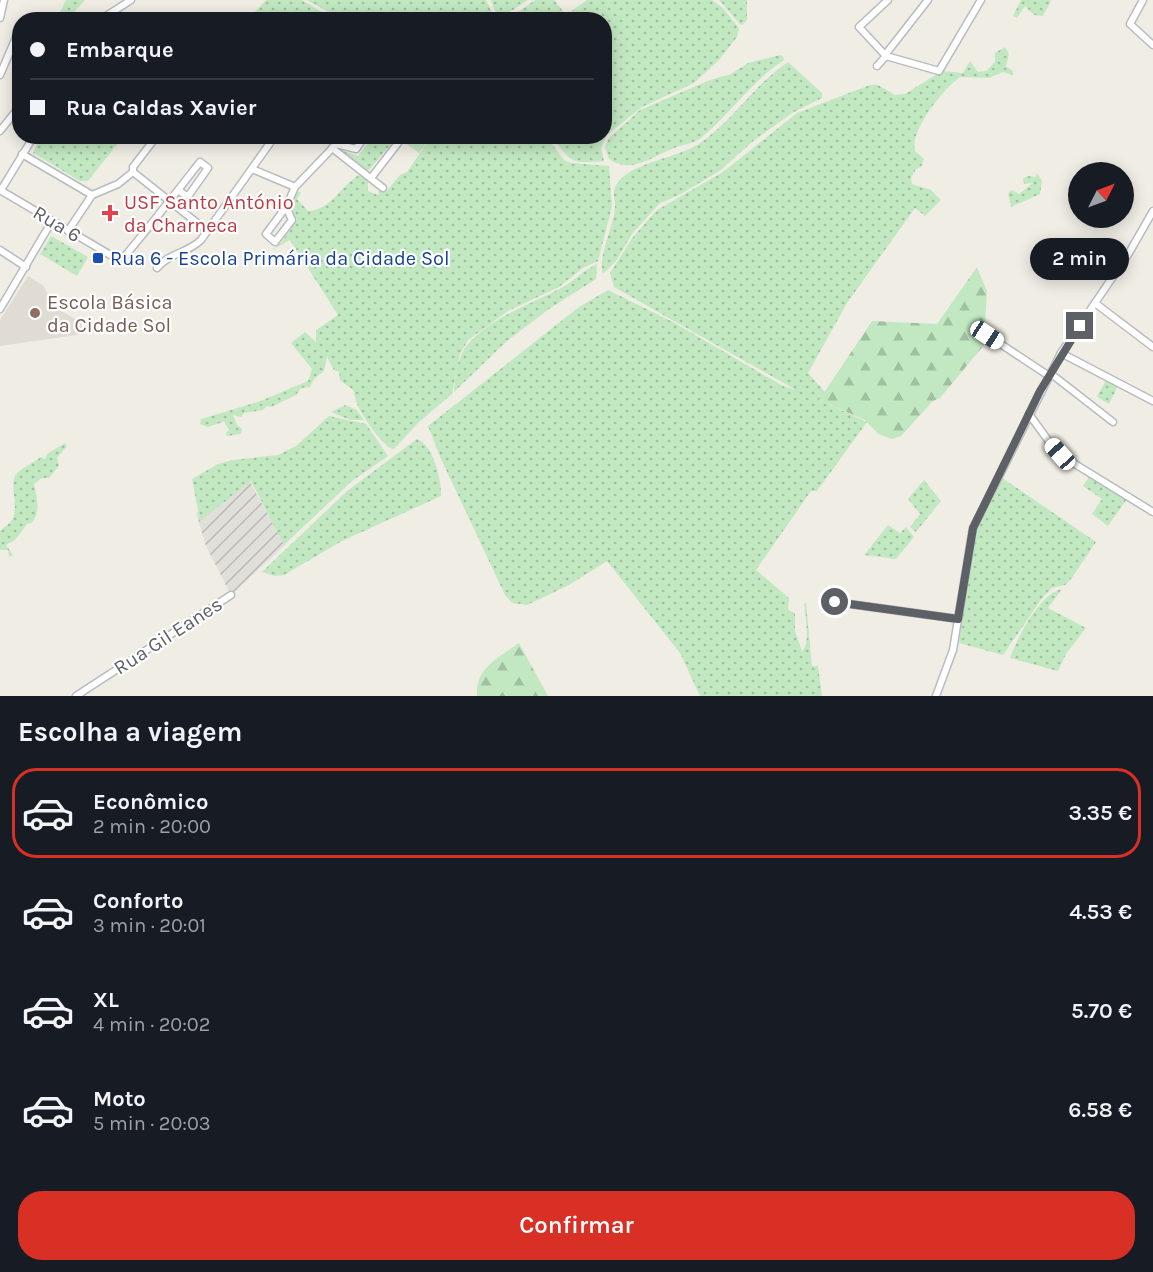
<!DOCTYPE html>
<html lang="pt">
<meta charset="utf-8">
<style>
body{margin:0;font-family:Karla,sans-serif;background:#20242c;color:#f1f3f6;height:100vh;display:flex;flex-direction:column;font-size:22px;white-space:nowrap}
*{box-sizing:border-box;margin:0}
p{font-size:20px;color:#9ea1a6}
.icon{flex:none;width:33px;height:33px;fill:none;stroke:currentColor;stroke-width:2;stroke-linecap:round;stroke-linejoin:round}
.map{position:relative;height:696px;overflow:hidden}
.panel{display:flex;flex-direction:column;background:#171b24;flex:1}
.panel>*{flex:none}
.top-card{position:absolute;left:12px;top:12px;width:600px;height:132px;border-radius:24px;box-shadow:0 3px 15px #0003;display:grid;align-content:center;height:132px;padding:0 18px;background:#171b24}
.needle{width:39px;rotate:48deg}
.tools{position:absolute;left:1068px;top:162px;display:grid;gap:12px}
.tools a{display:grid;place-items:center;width:66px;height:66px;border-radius:50%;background:#171b24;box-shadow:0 3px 15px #0003;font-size:30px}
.end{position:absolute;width:27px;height:27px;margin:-14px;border:8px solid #5d6166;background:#fff;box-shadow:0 0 0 3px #fff}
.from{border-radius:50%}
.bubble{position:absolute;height:42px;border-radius:21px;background:#171b24;box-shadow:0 3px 15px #0003;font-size:20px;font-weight:600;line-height:42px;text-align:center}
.car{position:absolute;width:18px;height:36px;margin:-18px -9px;border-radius:8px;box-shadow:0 0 4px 2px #0007;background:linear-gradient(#fff 24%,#345 0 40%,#fff 0 76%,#345 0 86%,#fff 0)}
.top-card b{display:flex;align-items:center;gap:21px;height:57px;font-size:22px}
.top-card b+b{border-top:2px solid #363941}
.top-card i{width:15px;height:15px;background:#f1f3f6}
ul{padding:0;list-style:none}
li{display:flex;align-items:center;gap:18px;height:90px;margin:0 12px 9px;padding:0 6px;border:3px solid transparent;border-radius:24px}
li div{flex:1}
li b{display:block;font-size:22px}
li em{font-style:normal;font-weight:600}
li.active{border-color:#d93025}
li>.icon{width:54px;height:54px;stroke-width:1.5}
h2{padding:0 18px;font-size:27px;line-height:72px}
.primary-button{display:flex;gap:12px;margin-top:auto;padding:12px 18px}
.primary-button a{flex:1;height:69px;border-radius:24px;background:#d93025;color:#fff;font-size:24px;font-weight:600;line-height:69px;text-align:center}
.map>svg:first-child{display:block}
</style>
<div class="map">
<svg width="1153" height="696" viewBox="0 0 1153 696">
<defs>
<pattern id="industrial-furrows" width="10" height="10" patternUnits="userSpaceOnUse" patternTransform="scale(1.5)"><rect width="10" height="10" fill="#e1dfda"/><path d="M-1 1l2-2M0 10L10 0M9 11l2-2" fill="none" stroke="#bab8b5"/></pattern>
<pattern id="green-dots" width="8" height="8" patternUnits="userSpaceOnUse" patternTransform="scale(1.5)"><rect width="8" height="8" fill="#c2e8c1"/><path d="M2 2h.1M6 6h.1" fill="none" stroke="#a1bfa1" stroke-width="1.8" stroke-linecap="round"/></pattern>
<pattern id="forest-firs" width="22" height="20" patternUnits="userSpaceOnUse" patternTransform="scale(1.5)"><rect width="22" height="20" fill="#c2e8c1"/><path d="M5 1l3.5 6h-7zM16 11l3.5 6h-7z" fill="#a1bfa1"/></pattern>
</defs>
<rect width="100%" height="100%" fill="#f0ede5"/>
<path fill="url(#industrial-furrows)" d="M 250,482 L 285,545 L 231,595 L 206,546 L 196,513 Z"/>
<path fill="#e0dcd3" d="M 28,276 L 44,286 L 52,306 L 81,322 L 83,334 L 0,346 L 0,320 Z"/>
<g fill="url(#green-dots)">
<path d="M 66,0 L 85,0 L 68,19 L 57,19 Z"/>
<path d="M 266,0 L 302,0 L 333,19 L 248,19 Z"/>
<path d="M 307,0 L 486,0 L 495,19 L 341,19 Z"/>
<path d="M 491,0 L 528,0 L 502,17 L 495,11 Z"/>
<path d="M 535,0 L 554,0 L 566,15 L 587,0 L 712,0 L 722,7 L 739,28 L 737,37 L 719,60 L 694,83 L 642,107 L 607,135 L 601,148 L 604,161 C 570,164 571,162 552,137 L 604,136 L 604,20 L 508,19 Z"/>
<path d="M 719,0 L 747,0 L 747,20 L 742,25 L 739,23 Z"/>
<path d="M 1021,0 L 1049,0 L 1051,1 L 1043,16 L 1034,15 L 1025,6 L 1017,18 L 1013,16 Z"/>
<path d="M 1005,47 L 1009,54 L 1006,66 L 1013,71 L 1013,75 L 1003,72 L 989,78 L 960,77 C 944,88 909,131 915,151 L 924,159 L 921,167 L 916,169 L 911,178 L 912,184 L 931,190 L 941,200 L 925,216 L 915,208 L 847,303 L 808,373 L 825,392 L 819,400 L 867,422 L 817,491 L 811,491 L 756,570 L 789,598 L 788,610 L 795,613 L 795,631 L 802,651 C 811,643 805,616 804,604 L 806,603 L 812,666 L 818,666 L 822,696 L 700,696 L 680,653 L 607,561 L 569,585 L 527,605 L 512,603 L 505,595 L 441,459 L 428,426 L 579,307 L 608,290 L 673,322 L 783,386 L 796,390 L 614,287 L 610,273 L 633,237 L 657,210 L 723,172 L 797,113 L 870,85 L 878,85 L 895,95 L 905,94 L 942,71 L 963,73 L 970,61 L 978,72 L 986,71 L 995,62 L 995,53 Z"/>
<path d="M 780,55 L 783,56 L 784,60 C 753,80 731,113 703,136 C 694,144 684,144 674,148 C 654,156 630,175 609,159 L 605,147 L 608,139 L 640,110 L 710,80 L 731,74 L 748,63 Z"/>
<path d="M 788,62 L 822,93 L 822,98 L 792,113 L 752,142 L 721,170 L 681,194 L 659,204 L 632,234 L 616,261 L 603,274 C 597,257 614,226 615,207 C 615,197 611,191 618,182 C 634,162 676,158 697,145 C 732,123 753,85 788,62 Z"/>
<path d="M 487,136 L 519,139 L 541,137 L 549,140 L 564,160 L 571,163 L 609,166 L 612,207 L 598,261 L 583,268 L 559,287 L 508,311 L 468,340 L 460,354 L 452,394 L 418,423 L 394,449 C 384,449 359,412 356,401 C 355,398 355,395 354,392 C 350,386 345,385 340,380 L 339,372 L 334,370 L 327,357 L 324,371 L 314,379 L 310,387 L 301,388 L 296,395 L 271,407 L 267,406 L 263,410 L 244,413 L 241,417 L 233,415 L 237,425 L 242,429 L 241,434 L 227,436 L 226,433 L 229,430 L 223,420 L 223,422 L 208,427 L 200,424 L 201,419 L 258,402 L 308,381 L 312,369 L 291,343 L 305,332 L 316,342 L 316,330 L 338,315 L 290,240 L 272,250 L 281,243 L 297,220 L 291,207 L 297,192 L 301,192 L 297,199 L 308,211 C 332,210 341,185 359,175 L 368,181 L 368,191 L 378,195 L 379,191 L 386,192 L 400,175 L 407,172 L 431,137 Z"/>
<path d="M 40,137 L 40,136 L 123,137 L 88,181 L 80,181 L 33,153 Z"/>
<path d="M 373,137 L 397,137 L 394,140 L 391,139 L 392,143 L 368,171 L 339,149 L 358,156 Z"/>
<path d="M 1037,173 L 1042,181 L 1040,194 L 1011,207 L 1008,193 L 1012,190 L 1019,194 L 1033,183 L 1024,184 L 1023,178 L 1029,176 L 1035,177 Z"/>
<path d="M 51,236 L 88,257 L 77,276 L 40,254 Z"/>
<path d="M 597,264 L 596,279 L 549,309 L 507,341 L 454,392 C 455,377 458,355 468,344 C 491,317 532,304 563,287 C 575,280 584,270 597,264 Z"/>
<path d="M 1106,380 L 1118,386 L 1109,404 L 1097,397 Z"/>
<path d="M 345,405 L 357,410 L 364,420 L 350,420 L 331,412 Z"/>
<path d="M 329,416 L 366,424 L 388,456 L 352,481 L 284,545 L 251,481 L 200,521 L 192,479 L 218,464 L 232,460 L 278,455 L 296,446 Z"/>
<path d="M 417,439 C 433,444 442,481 441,496 L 342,541 L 284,575 L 275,576 L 262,572 L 347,491 Z"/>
<path d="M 65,443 L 67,446 L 57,458 L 59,466 L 49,478 L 42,478 L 34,484 C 37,498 41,511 32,523 L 27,524 L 15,540 L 6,545 L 13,555 L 9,557 L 8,550 L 0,550 L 0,531 C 4,527 11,523 13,518 C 19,503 8,483 17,473 C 25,466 33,463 41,457 L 45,459 L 47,454 Z"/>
<path d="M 1001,477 L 1096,542 L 1071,579 L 1065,585 L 1052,588 L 1043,597 L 1003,655 L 959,643 L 973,536 Z"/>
<path d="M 1089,477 L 1127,499 L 1108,526 L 1092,514 L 1102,499 L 1083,486 Z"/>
<path d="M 924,480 L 941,501 L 916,532 L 910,527 L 920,514 L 908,499 Z"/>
<path d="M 888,525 L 900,533 L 906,527 L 914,537 L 896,559 L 864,555 Z"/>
<path d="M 1062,589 L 1048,608 L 1086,628 L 1066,654 L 1058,671 L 1010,658 C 1017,638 1041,592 1062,589 Z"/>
</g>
<g fill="url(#forest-firs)">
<path d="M 977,267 L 987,291 L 984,345 L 940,398 L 933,401 L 901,436 L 892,439 L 878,434 L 865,420 L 819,400 L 872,321 L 937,324 Z"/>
<path d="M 519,643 L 548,696 L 477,696 C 475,667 500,657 519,643 Z"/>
</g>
<path fill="#c2e8c1" d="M 402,137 L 402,136 L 431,137 L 419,153 L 400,139 Z"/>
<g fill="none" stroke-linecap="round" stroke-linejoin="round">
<g stroke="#b8bbbf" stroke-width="9">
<g id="minor">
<path d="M 888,0 L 859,27 L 886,56 L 939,71 L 981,0"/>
<path d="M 1143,0 L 1130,24 L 1153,45"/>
<path d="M 0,18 L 4,0"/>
<path d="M 100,20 L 131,0"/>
<path d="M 885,55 L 928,0"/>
<path d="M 877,66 L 886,56"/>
<path d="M 0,75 L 17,35 L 20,36"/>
<path d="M 0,131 L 20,106"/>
<path d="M 336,144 L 356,149 L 365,136"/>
<path d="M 332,148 L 383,188"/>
<path d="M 22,154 L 92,195"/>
<path d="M 252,169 L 295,187"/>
<path d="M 133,172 L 206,230"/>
<path d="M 133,172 L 133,167 L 153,141 L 159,136"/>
<path d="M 371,178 L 398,143"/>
<path d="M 0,190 L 117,259 L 125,256 C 151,225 175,194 200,162 L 208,168 L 189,195 L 185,195 L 178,190"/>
<path d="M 1,190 L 34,136"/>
<path d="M 286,207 L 266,234 L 275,242 L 292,220 L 286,207 L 295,187 L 344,136"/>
<path d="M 68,231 L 92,195 L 118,184 L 133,172"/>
<path d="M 0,250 L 26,267"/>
<path d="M 157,268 C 169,253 188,253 201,240 L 275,136"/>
<path d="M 1095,303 L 1153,347"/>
<path d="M 0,309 L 52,221"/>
<path d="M 987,335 L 1049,376"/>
<path d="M 1061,353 L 1153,401"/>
<path d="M 1050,373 L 1113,422"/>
<path d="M 1029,414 L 1050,443 L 1070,461 L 1153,512"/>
<path d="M 835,602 L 958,619"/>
<path d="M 76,696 L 231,595"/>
<path d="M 936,696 L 953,650 L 973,528 L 1061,353 L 1129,253 L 1153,211"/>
</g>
</g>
<use href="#minor" stroke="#fff" stroke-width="6"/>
</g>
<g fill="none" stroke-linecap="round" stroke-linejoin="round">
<path stroke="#5d6166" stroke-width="8" d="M 835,602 L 958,619 L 973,528 L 1040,391 L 1080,326"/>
</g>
<path fill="#e0444e" stroke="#fff" stroke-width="2" d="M107 204h6v6h6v6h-6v6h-6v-6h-6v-6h6z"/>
<rect fill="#1a4fb4" stroke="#fff" stroke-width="2" x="92" y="252" width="12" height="12" rx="3"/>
<circle fill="#8d6e63" stroke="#fff" stroke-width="2" cx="35" cy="313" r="6"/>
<g text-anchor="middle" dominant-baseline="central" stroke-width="4.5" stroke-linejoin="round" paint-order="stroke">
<g font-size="20" fill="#be3a42" stroke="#fff" text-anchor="start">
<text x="124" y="202">USF Santo António<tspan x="124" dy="23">da Charneca</tspan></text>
</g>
<g font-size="20" fill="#5d6166" stroke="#fff">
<text transform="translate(57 224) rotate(31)">Rua 6</text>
<text transform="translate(168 636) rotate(-33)">Rua Gil Eanes</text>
</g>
<g font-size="20" fill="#164399" stroke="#fff" text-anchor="start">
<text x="110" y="258">Rua 6 - Escola Primária da Cidade Sol</text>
</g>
<g font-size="20" fill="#785e54" stroke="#fff" text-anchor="start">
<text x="47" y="302">Escola Básica<tspan x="47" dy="23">da Cidade Sol</tspan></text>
</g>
</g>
</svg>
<div class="tools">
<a><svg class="needle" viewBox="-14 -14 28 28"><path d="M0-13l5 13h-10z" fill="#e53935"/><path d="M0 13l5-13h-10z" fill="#9ea1a6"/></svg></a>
</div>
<i class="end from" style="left:835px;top:602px"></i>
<i class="end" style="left:1080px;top:326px"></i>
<div class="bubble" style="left:1030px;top:238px;width:99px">2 min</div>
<i class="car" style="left:987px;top:335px;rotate:123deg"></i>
<i class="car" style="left:1060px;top:454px;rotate:318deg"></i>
<div class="top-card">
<b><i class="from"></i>Embarque</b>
<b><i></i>Rua Caldas Xavier</b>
</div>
</div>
<section class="panel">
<h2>Escolha a viagem</h2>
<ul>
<li class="active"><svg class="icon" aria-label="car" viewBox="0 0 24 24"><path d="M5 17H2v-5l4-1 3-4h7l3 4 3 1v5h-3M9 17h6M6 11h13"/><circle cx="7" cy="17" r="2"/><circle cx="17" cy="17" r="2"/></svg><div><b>Econômico</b><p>2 min · 20:00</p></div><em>3.35 €</em></li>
<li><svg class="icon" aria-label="car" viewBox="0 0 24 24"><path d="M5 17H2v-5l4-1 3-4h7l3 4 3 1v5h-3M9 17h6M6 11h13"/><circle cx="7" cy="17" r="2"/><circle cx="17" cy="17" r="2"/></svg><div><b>Conforto</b><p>3 min · 20:01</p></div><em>4.53 €</em></li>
<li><svg class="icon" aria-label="car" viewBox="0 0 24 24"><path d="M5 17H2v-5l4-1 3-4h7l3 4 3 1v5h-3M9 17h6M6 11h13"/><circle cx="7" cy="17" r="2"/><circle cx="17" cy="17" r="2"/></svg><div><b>XL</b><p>4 min · 20:02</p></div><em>5.70 €</em></li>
<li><svg class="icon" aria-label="car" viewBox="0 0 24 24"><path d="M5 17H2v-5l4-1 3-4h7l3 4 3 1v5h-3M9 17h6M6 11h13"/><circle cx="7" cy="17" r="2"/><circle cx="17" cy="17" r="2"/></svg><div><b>Moto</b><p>5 min · 20:03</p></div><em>6.58 €</em></li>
</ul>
<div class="primary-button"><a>Confirmar</a></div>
</section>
